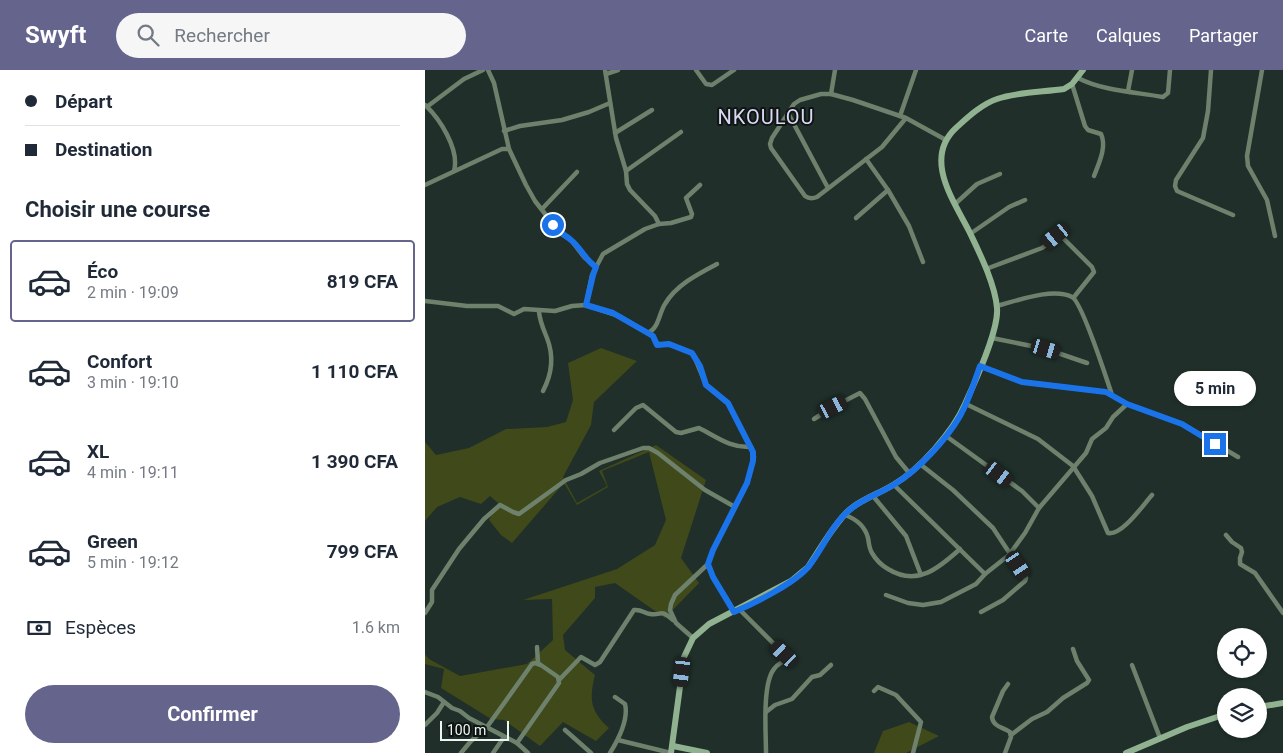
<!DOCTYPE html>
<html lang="fr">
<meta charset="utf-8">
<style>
body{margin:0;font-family:Roboto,sans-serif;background:#f6f6f7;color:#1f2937;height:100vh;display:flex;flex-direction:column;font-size:19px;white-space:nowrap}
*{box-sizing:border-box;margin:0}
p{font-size:16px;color:#747a83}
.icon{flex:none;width:28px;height:28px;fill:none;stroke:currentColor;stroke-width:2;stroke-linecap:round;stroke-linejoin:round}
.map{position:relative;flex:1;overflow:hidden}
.side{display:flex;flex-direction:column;background:#fff;width:425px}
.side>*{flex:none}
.top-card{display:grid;align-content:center;height:110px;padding:0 25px;background:#fff}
.fabs{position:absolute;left:792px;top:558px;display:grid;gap:10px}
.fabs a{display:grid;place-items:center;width:50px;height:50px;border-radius:50%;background:#fff;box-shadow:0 1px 4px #0004;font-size:25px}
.scale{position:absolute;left:15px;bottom:12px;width:69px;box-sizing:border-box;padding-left:5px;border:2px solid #ecf6f2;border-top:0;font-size:14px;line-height:18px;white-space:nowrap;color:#ecf6f2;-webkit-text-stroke:4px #0f1513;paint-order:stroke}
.end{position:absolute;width:22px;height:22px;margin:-11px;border:6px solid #1a73e8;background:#fff;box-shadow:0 0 0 2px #fff}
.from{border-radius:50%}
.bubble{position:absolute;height:35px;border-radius:18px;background:#fff;box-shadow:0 1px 4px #0004;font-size:16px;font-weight:700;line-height:35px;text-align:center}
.car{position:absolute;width:15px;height:30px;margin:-15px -8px;border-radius:6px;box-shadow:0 0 4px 1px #0007;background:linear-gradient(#222 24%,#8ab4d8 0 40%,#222 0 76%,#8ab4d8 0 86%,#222 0)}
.top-card b{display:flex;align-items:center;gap:18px;height:48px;font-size:19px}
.top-card b+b{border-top:1px solid #e0e1e3}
.top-card i{width:12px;height:12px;background:#1f2937}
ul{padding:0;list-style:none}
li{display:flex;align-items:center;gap:15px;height:82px;margin:0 10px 8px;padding:0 15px;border:2px solid transparent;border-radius:5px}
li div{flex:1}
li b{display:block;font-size:19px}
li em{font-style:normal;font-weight:700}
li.selected{border-color:#64648d}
li>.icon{width:45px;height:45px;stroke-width:1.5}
h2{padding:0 25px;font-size:22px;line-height:60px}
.pay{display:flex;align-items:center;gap:12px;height:55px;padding:0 25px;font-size:19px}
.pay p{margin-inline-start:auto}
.primary-button{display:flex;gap:10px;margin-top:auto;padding:10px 25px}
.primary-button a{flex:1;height:58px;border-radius:30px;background:#64648d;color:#fff;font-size:20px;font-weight:700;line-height:58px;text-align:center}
header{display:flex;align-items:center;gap:30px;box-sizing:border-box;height:70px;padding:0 25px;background:#64648d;color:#fff}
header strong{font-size:24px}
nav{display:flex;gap:28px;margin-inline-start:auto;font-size:18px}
.search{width:350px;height:45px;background:#f6f6f7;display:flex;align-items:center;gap:12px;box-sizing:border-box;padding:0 18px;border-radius:28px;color:#747a83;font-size:19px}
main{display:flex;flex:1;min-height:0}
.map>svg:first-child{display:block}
</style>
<header>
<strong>Swyft</strong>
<div class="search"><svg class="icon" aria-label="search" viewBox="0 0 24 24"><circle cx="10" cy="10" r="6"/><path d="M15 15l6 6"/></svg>Rechercher</div>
<nav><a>Carte</a><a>Calques</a><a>Partager</a></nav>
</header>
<main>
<section class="side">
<div class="top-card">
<b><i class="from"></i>Départ</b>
<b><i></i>Destination</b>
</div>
<h2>Choisir une course</h2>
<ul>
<li class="selected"><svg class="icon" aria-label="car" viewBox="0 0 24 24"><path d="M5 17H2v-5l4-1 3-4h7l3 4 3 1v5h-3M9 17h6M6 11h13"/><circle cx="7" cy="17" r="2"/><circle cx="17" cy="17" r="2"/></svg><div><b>Éco</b><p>2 min · 19:09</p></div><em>819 CFA</em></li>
<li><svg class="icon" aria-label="car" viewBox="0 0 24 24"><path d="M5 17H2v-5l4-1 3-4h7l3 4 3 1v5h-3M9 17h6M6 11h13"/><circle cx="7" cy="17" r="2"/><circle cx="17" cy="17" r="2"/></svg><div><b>Confort</b><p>3 min · 19:10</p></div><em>1 110 CFA</em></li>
<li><svg class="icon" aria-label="car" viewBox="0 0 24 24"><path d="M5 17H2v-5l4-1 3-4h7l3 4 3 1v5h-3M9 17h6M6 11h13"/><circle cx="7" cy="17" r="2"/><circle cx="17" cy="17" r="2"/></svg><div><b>XL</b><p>4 min · 19:11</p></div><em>1 390 CFA</em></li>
<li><svg class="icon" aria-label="car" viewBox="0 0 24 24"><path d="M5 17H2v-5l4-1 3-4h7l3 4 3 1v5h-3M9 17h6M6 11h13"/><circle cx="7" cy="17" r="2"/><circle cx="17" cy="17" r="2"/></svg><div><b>Green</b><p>5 min · 19:12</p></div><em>799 CFA</em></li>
</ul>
<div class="pay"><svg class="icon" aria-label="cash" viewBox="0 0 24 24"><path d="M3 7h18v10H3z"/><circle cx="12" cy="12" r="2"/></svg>Espèces<p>1.6 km</p></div>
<div class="primary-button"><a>Confirmer</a></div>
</section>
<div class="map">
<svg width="858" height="683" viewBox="0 0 858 683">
<rect width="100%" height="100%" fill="#202f29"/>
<g fill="#3f491a">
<path d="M 176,278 L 212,291 L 169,332 L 166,355 L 138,407 L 152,433 L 182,416 L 174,401 L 231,375 L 281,410 L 256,488 L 274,513 L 240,548 L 190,513 L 170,517 L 170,528 L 138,565 L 140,580 L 170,605 C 164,629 165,641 184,658 L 171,671 L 138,652 L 115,676 L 79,650 L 66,649 L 16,618 L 19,599 L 0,594 L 0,584 L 4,589 L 35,606 L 102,594 L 128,570 L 127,529 L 98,530 L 192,499 L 230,475 L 241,450 L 224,382 L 177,401 L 183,417 L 152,435 L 139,413 L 87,473 L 76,465 L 64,450 L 73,433 L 65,426 L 56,434 L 35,427 L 12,437 L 0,451 L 0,372 L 11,385 L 44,378 L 81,359 L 122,357 L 141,352 L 148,330 L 143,293 Z"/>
<path d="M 484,652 L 514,666 L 481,683 L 449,683 L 458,661 Z"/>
</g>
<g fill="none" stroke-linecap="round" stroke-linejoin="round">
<g stroke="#6d816c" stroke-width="4.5">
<path d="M 63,0 L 69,13 L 84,79 L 101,115 L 110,131 L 135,163 L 146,170 L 159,187 L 171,197"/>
<path d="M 180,0 L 191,68 L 201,101 L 202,114 L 205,120 L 230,146 L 234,154"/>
<path d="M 271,0 L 281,14 L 287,15 L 309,0"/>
<path d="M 786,0 L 783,41 L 778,68 L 751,110 L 750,116 L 752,121 L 808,145"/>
<path d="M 837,0 L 822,86 L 823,96 L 842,130 L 850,166"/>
<path d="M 181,4 L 193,0"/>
<path d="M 653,8 C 678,21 710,22 738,27 L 743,23 L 745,0"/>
<path d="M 647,14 L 660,56 L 663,60 L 676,64 C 682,77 674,93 669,106"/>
<path d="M 703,21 L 707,0"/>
<path d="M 406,24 L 410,0"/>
<path d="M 0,35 C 14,48 35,79 29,101"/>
<path d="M 3,36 L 39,9 L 58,0"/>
<path d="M 363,43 L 403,118"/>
<path d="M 475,46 L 491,0"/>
<path d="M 481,48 L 457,77 L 392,127 C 387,129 384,129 380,126 L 346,78 L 345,74 L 347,68 L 369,34 L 375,30 L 396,24 L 406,24 L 428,30 L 481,48 L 521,70"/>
<path d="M 79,61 L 95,56 L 137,50 L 164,42 L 185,33"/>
<path d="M 190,63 L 227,40"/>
<path d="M 441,89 L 463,120 L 484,156 L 498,192"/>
<path d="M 201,101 L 256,62"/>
<path d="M 0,115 L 77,79 L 84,79"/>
<path d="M 530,134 L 552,114 L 575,104"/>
<path d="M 117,139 L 152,102"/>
<path d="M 431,148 L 463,120"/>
<path d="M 545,164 L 584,137 L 600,130"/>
<path d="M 561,199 L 617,178 L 635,165 L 667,197 L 669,202 L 649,227"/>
<path d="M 0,231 L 42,236 L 73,236 L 89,244 L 99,239 L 130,241 L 147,236 L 161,235 L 194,246 L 228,266 L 232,275 L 244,274 L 267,283 L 269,286 L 281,315 L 303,333 L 326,377 L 329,387 L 322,413 L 288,480 L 283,494 L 250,525 L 246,534 L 245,540 L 251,553 L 268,568"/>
<path d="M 161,235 L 167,205 L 178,184 L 220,159 L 234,154 L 246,153 L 266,147 L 267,144 L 261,128 L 275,115"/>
<path d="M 572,236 C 591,231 628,217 647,227 C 657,232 682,310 687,325"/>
<path d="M 114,242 C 115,252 118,258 122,268 C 129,286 127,304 118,321"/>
<path d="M 223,263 C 234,258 234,243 240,234 C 251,215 273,204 292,194"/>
<path d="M 567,268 L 621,279 L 662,293"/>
<path d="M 555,296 L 597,312 L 681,322 L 702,334 L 757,354 L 813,387"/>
<path d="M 541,334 L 613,369 L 648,396 L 667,426 L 683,463 C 697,466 718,435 727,425"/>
<path d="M 389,349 L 408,337 L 435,323 L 440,329 L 471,387 L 485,404"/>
<path d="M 189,360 L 211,338 L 218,335 L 251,362 L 256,363 L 274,358 C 292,367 305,378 326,377"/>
<path d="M 521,366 L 597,421 L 614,438"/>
<path d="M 495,394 L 528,420 L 568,458 L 601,508 L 600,511 L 578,530 L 556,542"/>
<path d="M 469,415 L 560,504"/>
<path d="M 448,426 L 481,466 L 496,505"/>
<path d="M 420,445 C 431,449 440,456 443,468 C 444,473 444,478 447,483 C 451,490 456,495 463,499 C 492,517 514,498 535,479"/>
<path d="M 801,465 L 807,472 L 816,478 L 817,482 L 815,488 L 815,494 L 830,503 L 858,543"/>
<path d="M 283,494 L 288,507 L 309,541"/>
<path d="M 461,525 L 483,533 L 498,535 L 516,532 L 551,514 L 560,504 L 584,485 L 600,463 L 614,438 L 661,383 L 667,369 L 681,358 L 688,347 L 702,334"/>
<path d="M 314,539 L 359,584 L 361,589 C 357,593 352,594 349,599 C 337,614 341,663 341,683"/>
<path d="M 0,543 L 7,532 L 7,520 L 34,479 L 59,449 L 75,435 L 88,442 L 94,444 L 141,410 L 156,404 L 175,393 L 218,378 L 224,378 L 233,383 L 280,420 L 310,437"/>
<path d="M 707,595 L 735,668"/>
<path d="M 134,610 L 156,587 L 170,595 L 175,592 L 209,540 C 216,539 219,543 225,544 C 238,546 234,538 248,550"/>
<path d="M 449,621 L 453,617 L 471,625 L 496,652 L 488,683"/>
<path d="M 0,622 L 13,627 L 27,638 L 35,641 L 44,648 L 92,673 L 103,683"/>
<path d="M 341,642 L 350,635 L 367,629 L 387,607 L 395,605 L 406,595"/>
<path d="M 0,655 L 12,643 L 19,632"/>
<path d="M 140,660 L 166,683"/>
<path d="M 586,665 L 607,649 L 622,642 L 638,628 L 662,613 L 664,610 L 652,591 L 648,579"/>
<path d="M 193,670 L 246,683"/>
<path d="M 92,673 L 134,613 L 133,607 L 113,593 L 112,577"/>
<path d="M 36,683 L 46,671 L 62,657 L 107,594 L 110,593 L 115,595"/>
<path d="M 68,683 L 79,667"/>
<path d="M 185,683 C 193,670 204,650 200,634 L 190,627"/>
<path d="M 580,683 L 586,667 L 585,662 C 578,657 568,657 567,647 L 578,621 L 583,614"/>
</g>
<g stroke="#91b291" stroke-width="6">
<path d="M 834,637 L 858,633"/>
<path d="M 248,676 L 282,683"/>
<path d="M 246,683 L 259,587 L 268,568 L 284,554 L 366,511 L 383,497 C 393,482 414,446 428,437 C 440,428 455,423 468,415 C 494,400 528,362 540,334 C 550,312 574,260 572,238 C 570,214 555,184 545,163 C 529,131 497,88 532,57 C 543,47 557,34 572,29 C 591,22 618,22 639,19 L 647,14 L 658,0"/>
<path d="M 701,683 L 762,657 L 801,644"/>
</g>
</g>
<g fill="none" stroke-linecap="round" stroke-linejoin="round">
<path stroke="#1a73e8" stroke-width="6" d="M 128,155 C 134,163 139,164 146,170 C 156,178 160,190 171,197 L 168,205 L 161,235 L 188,243 L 228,266 L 232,275 L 244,274 L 267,283 L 275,296 L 281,315 L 303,333 L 328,382 L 328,391 L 322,413 L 288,480 L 283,494 L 288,507 L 309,542 C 330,533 370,513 384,496 C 398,478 408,452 427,438 C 439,428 456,423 470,414 C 494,399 521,370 535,346 C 544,330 549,313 555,296 L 597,312 L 681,322 L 702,334 L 757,354 L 790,374"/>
</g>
<g text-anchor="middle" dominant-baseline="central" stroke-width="4" stroke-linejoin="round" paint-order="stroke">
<g font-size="20" letter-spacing="1" fill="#dbd7f4" stroke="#0f1513">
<text x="341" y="47">NKOULOU</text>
</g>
</g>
</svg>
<div class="fabs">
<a><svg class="icon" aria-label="locate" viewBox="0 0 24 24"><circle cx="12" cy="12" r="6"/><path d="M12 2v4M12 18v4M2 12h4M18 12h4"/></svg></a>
<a><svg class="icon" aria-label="layers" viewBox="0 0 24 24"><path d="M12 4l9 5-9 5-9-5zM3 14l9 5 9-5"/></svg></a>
</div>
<div class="scale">100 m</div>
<i class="end from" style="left:128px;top:155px"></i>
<i class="end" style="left:790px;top:374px"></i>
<div class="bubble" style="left:749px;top:301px;width:82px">5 min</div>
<i class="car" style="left:631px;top:166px;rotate:231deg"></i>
<i class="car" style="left:621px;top:279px;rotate:107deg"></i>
<i class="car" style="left:408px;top:337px;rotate:63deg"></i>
<i class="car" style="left:574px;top:404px;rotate:127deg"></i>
<i class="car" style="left:593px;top:495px;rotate:146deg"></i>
<i class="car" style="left:359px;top:584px;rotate:313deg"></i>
<i class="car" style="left:257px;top:602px;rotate:187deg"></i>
</div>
</main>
